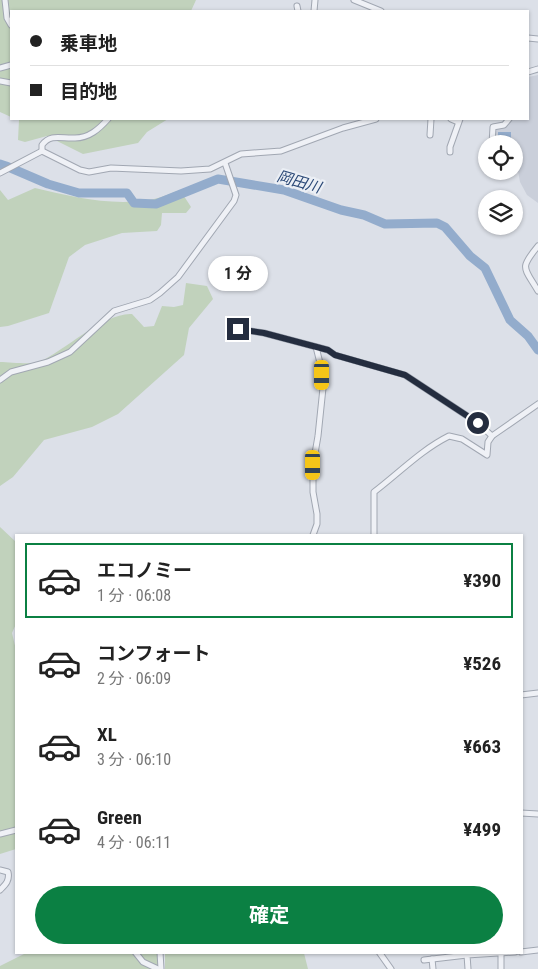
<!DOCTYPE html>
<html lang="ja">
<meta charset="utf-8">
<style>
body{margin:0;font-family:"Roboto Condensed","Noto Sans JP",sans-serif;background:#f2f2f2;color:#222;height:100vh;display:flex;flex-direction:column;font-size:19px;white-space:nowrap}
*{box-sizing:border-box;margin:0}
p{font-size:16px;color:#767676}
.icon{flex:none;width:28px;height:28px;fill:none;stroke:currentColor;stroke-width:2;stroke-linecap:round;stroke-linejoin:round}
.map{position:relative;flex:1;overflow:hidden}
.drawer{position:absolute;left:15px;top:534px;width:508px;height:420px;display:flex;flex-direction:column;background:#fff;border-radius:0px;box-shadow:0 1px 4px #0004}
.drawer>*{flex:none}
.top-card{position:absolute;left:10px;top:10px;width:519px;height:110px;border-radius:0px;box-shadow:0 1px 4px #0004;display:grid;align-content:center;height:110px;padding:0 20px;background:#fff}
.buttons{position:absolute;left:478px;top:135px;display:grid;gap:10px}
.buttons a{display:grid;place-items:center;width:45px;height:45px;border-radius:50%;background:#fff;box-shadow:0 1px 4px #0004;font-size:25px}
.end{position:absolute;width:22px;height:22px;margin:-11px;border:6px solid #242d3f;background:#fff;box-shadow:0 0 0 2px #fff}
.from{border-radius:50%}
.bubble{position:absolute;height:35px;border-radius:18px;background:#fff;box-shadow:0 1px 4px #0004;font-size:16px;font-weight:700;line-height:35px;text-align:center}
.car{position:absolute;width:15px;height:30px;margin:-15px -8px;border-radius:6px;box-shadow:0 0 4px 1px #0007;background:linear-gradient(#f5c518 24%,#345 0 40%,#f5c518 0 76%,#345 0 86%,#f5c518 0)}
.top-card b{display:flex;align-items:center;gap:18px;height:48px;font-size:19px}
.top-card b+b{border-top:1px solid #e0e0e0}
.top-card i{width:12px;height:12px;background:#222}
ul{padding:9px 0 0;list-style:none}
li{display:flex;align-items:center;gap:15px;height:75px;margin:0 10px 8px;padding:0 10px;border:2px solid transparent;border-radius:0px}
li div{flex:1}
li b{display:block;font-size:19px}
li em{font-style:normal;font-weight:700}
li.current{border-color:#0b8043}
li>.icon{width:45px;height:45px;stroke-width:1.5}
.cta{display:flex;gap:10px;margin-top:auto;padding:10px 20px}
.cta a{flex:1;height:58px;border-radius:30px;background:#0b8043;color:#fff;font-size:20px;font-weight:700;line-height:58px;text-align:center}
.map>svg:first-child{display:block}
</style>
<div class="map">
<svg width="538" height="969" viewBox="0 0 538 969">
<rect width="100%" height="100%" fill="#dce0e8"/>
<path fill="#cacfda" d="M 538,75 L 538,203 L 527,195 L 520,182 L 516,160 L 514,160 L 514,144 L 495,144 L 495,128 L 505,126 L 508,119 L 528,119 L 528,77 Z"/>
<g fill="#c1d2bc">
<path d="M 0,0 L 196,0 L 191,11 L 11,11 L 11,117 L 0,112 Z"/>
<path d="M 16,119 L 168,119 L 147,132 L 138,143 L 83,154 L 47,136 L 25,142 L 18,140 L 19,120 Z"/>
<path d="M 35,188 C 73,197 114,207 154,199 C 163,197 171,193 180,190 L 191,207 L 186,213 L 162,213 L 161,225 L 157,231 L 122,233 L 85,245 L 69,257 L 49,313 L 8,326 L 0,327 L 0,190 L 8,200 Z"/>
<path d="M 186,283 L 207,286 L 213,299 L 189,328 L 184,355 L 118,414 L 92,427 L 44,440 L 13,477 L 0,486 L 0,362 C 10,362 31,365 39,362 C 64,351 105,312 132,314 L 144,327 L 154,326 L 162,306 L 174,307 L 183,305 Z"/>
<path d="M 0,527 L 16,542 L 16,624 L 12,633 L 16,650 L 16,849 L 0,854 Z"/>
<path d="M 26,953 L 163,953 L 163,969 L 0,969 L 0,966 Z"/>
<path d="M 165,953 L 304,953 L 308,969 L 165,969 Z"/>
</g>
<rect fill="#93accc" x="498" y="132" width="13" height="12"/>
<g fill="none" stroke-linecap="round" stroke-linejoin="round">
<path stroke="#93accc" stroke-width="9" d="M 0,164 L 6,166 L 48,184 L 79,193 L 127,193 L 134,203 L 156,204 L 218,179 L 284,190 L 341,210 L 364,215 L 385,224 L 437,223 L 445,227 L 470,256 L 485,268 L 510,320 L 528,336 L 538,350"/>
<g stroke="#a1a7b2" stroke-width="7">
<g id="street">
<path d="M 5,0 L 7,18 L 11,25"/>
<path d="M 354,0 L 381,11"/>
<path d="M 297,6 L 298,11"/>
<path d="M 314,11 L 315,0"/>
<path d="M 528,38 L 538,39"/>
<path d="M 0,68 L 11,65"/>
<path d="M 528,72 L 538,69"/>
<path d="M 0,81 L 11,83"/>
<path d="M 451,119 L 458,122"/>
<path d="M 430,135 L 431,119"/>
<path d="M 492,144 L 493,127 L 504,125 L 509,119"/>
<path d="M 42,151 L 42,145 C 51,133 62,139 75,138 C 89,138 99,129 108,119"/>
<path d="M 450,152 L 450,147 L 460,119"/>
<path d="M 0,173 L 42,151 L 80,170 L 89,172 L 111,168 L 181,171 L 210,169 L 241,154 L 281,151 L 343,128 L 376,119"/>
<path d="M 538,246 C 519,269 524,267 538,291"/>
<path d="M 238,329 L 264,333 L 328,350 L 335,355 L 405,375 L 478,423 L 492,436"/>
<path d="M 0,380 L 11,372 L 48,362 L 70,352 L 114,311 L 150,300 L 160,293 L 178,277 L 234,201 L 236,195 L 225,163"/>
<path d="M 313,535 L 317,524 L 317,514 L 313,492 L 313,465 L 318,436 L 323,388 L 323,375 L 316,347"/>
<path d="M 374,535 L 374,492 C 399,473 421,450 449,436 L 462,439 L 487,455 L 488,442 L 492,436 L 538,404"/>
<path d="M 521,695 L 538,693"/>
<path d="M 521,813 L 538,814"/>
<path d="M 0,834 L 16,830"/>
<path d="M 0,870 L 8,872 C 10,881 5,885 0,890"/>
<path d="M 135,952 L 143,962 L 158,969"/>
<path d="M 160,952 L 161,969"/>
<path d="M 379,952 L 391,969"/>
<path d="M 501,952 L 501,969"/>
<path d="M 521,952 L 538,950"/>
<path d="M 432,959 L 433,969"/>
<path d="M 424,960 L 467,955"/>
<path d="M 468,969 L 467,955 L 515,952"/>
</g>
</g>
<use href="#street" stroke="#eff1f6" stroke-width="5"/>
</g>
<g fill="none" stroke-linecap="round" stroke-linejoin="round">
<path stroke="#242d3f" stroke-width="6" d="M 238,329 L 264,333 L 328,350 L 335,355 L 405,375 L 478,423"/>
</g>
<g text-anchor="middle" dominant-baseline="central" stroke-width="4.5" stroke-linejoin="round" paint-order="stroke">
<g font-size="15" font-style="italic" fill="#2b4977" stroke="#ebeff5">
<text transform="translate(299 182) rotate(16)">岡田川</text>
</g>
</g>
</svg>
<div class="buttons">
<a><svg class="icon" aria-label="locate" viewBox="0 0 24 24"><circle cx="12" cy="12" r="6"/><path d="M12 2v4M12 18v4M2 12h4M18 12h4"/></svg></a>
<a><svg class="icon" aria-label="layers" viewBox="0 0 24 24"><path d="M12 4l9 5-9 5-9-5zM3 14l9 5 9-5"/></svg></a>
</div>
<i class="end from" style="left:478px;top:423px"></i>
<i class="end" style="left:238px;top:329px"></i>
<div class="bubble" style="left:208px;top:256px;width:60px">1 分</div>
<i class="car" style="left:322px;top:375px;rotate:180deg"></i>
<i class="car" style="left:313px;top:465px;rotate:180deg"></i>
<div class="top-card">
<b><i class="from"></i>乗車地</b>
<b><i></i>目的地</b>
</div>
<section class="drawer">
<ul>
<li class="current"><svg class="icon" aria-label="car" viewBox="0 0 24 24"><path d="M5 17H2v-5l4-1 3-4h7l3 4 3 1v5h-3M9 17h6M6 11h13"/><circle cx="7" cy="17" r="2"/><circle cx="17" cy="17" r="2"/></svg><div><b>エコノミー</b><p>1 分 · 06:08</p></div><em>¥390</em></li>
<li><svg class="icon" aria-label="car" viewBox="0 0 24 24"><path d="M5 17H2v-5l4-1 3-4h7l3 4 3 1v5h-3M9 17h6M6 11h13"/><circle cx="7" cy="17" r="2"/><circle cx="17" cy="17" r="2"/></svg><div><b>コンフォート</b><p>2 分 · 06:09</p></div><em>¥526</em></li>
<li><svg class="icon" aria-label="car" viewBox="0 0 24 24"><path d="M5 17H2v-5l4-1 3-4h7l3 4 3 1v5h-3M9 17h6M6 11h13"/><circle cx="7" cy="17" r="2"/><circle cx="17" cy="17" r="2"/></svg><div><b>XL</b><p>3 分 · 06:10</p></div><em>¥663</em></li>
<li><svg class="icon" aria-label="car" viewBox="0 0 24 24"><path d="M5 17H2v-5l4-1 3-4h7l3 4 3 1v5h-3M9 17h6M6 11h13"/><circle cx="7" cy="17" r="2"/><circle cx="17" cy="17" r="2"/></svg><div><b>Green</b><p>4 分 · 06:11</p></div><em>¥499</em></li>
</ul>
<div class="cta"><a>確定</a></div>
</section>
</div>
